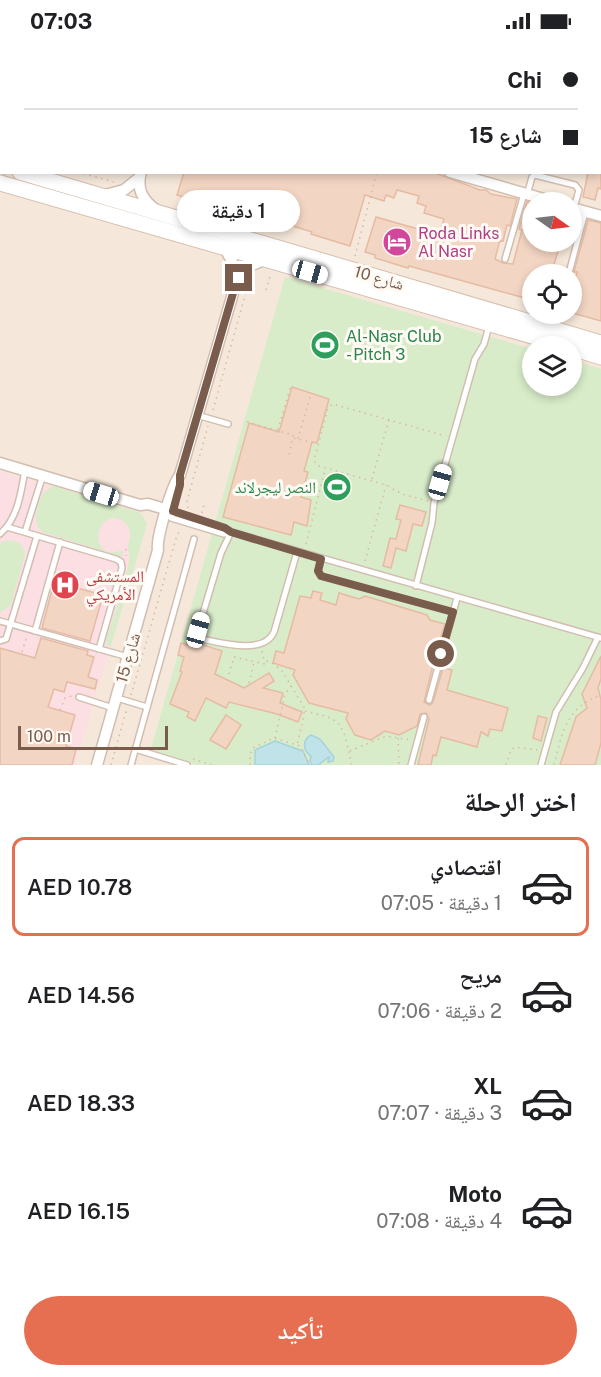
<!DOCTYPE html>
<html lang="ar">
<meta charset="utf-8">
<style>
body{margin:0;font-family:"Public Sans","Noto Naskh Arabic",sans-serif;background:#f6f6f6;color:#202124;direction:rtl;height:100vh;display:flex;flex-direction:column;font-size:22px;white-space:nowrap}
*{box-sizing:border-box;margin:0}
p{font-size:20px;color:#757577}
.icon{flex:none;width:33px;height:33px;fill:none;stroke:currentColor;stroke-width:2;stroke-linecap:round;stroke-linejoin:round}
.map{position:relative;height:723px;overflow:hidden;direction:ltr}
.drawer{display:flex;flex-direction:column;background:#fff;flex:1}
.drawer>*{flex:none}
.banner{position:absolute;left:0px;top:0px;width:602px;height:132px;box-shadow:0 3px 9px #0003;direction:rtl;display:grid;align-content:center;height:132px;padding:0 24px;background:#fff}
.needle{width:39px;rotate:104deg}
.fabs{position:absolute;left:522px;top:150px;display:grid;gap:12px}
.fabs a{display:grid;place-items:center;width:60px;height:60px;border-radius:50%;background:#fff;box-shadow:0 3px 9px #0003;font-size:30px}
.scale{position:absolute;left:18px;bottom:15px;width:150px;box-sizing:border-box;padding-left:6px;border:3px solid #7a5c4d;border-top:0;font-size:16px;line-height:21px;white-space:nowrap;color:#7a5c4d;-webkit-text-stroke:4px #fffaf3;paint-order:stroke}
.end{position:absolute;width:27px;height:27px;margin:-14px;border:8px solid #7a5c4d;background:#fff;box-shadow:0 0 0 3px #fff}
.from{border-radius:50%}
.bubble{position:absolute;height:42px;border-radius:21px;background:#fff;box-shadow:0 3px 9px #0003;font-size:20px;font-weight:600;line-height:42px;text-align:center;direction:rtl}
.car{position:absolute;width:18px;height:36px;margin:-18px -9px;border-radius:8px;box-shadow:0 0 4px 2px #0007;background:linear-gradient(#fff 24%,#345 0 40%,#fff 0 76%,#345 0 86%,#fff 0)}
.banner b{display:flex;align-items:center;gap:21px;height:57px;font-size:22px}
.banner b+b{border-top:2px solid #e0e0e0}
.banner i{width:15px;height:15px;background:#202124}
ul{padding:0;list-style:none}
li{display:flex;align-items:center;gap:18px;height:99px;margin:0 12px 9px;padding:0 12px;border:3px solid transparent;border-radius:12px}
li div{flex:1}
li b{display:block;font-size:22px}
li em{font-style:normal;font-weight:600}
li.on{border-color:#e76f51}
li>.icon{width:54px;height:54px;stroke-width:1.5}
h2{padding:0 24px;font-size:27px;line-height:72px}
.primary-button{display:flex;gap:12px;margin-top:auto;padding:12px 24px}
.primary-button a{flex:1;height:69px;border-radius:36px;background:#e76f51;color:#fff;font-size:24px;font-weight:600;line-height:69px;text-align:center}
.status{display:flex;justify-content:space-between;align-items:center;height:42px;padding:0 30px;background:#fff;direction:ltr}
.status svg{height:16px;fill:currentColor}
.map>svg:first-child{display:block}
</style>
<div class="status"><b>07:03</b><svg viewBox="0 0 49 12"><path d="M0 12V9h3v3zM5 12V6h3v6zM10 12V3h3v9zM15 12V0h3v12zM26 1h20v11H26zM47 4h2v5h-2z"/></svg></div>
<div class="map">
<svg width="601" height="723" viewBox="0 0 601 723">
<rect width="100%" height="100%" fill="#fdf6ec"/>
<path fill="#f5e8da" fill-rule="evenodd" d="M 0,0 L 601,0 L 601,723 L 0,723 ZM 2,2 L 600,2 L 600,130 L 2,130 ZM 532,160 L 572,160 L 572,200 L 532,200 ZM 532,232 L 572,232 L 572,272 L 532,272 ZM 532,304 L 572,304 L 572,344 L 532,344 Z"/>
<path fill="#fbdfe3" d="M 0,429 L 141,471 L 147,482 L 75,723 L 0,723 Z"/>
<g fill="#d8ecc9">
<path d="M 285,235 L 532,307 L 532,344 L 572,344 L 572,318 L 601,327 L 601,723 L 197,723 L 150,710 Z"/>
<path d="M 53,444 L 141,471 L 147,482 L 111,604 L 108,604 L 106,599 C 114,572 125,545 129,518 C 130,513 128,509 128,504 C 128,501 130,498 130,495 C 131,489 128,483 123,479 C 94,463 87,522 122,508 L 123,515 L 42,490 C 31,479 37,464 43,451 Z"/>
<path d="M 4,499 C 15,497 23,501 25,512 L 11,563 L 0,571 L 0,502 Z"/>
</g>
<g fill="#bfe3e8" stroke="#a5d3da" stroke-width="1.5">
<path d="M 311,693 L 320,697 L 334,715 L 333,719 L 328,720 L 329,715 L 318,723 L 312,723 L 310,719 L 311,714 C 303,709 302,698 311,693 Z"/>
<path d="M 275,699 L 303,709 L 309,723 L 255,723 L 255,708 Z"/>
</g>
<g fill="#f3d5c3" stroke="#e6bba3" stroke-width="1.5">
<path d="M 184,130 L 433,130 L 480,148 L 486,148 L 491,152 L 517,157 L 510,184 L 507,183 L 503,199 L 500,198 L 495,217 L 503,221 L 513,222 L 522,188 L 519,187 L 527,160 L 532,162 L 532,200 L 561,200 L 551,232 L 532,232 L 532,258 L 409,224 L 408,226 L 375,216 L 375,213 L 365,210 L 376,175 L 439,193 L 444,177 L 424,171 L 426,164 L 417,161 L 419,154 L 397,148 L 394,156 L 386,153 L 384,159 L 365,153 L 350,204 L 311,192 L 312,190 L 261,174 L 260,177 L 177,153 Z"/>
<path d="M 588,130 L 601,130 L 601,147 L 598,146 L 595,158 L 583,155 Z"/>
<path d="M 588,178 L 601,181 L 601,279 L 572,271 L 572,250 L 577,230 L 574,230 Z"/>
<path d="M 292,345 L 329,357 L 317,401 L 312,400 L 304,429 L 308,430 L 301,455 L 311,458 L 307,484 L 294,480 L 291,493 L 223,475 L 249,381 L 279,390 Z"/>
<path d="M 400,463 L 426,470 L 422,484 L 413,482 L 406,509 L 396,506 L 391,526 L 383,524 L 390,496 L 396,497 L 401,478 L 396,477 Z"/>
<path d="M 54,540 L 103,553 L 90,599 L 42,586 Z"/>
<path d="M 313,549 L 322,551 L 320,558 L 336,563 L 339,551 L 359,557 L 365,554 L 427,573 L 430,578 L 445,582 L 432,623 L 433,623 L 424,660 L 430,663 L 433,660 L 443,626 L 452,628 L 447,648 L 508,666 L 502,689 L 490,687 L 488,694 L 481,690 L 477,705 L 441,695 L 436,714 L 433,713 L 431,723 L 418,723 L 429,677 L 426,671 L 420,672 L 417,684 L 399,693 L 385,689 L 371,698 L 355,693 L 346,677 L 348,671 L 309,661 L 293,633 L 295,628 L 273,621 L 276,609 L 284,611 L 300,554 L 311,556 Z"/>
<path d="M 41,596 L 88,609 L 87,613 L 94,615 L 88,635 L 97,638 L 95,647 L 67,640 L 64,650 L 54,647 L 48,665 L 75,673 L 66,704 L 76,707 L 72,723 L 0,723 L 0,606 L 35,616 Z"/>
<path d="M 188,598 L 222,609 L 215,632 L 244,646 L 269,631 L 274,639 L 263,646 L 283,651 L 280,661 L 302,670 L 298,680 L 277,672 L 229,660 L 226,666 L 206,656 L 195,679 L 187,675 L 189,670 L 170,662 L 182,630 L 180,629 L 184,615 L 178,613 L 181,601 L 187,603 Z"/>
<path d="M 601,614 L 601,637 L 598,646 L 601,658 L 601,701 L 595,723 L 560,723 L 576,675 L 587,666 L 582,652 Z"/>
<path d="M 226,673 L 241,683 L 226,707 L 210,698 Z"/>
<path d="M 538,674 L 547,676 L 541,699 L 533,696 Z"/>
</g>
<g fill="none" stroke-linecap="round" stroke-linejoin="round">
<g stroke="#d1beb0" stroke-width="8">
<g id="service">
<path d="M 36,0 L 41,2"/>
<path d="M 327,0 L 333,2"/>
<path d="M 48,2 L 51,0"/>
<path d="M 413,2 L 414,0"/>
<path d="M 527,153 L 532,135 L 535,133 L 575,143 L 579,148 L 574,166"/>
<path d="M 505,217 L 524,152"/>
<path d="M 569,231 L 585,170"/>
<path d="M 197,373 L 228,382"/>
<path d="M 173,469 L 223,485 L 231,490"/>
<path d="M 171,476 L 224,492 L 231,490 L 601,596"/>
<path d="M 7,485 L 116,517 L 121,520 L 122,526 L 99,607"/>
<path d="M 25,490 L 43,433"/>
<path d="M 231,490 L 221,511 L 198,588 L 198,594 L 202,597 C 221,601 264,613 274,590 L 297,510"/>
<path d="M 0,492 C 18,476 21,451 25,428"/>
<path d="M 321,517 L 318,529 L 321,534 L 453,570"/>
<path d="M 416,544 L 432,481 L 434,461 L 475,317 L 484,302 L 489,284"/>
<path d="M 0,579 L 128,615"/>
<path d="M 35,589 L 60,500"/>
<path d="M 0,599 L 6,597 L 37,494"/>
<path d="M 79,655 L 113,666"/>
<path d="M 117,656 L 147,665"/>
<path d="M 429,658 L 457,556"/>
<path d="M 135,707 L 187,723"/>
<path d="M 131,723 L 194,497"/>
<path d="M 411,723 L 424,675"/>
<path d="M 541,723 L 556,670 L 583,626 L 598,595"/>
</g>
</g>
<g stroke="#d1beb0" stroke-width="13">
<g id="minor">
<path d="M 426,0 L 431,2"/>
<path d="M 70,2 L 70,0"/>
<path d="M 178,2 L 178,0"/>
<path d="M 493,2 L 494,0"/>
<path d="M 0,19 L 2,19"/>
<path d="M 141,130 C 136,148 143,158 156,168"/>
<path d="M 450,130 L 554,160"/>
<path d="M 105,153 L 124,148 L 139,136"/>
<path d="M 572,166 L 601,174"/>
<path d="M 224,205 L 232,219 L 236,241"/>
<path d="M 0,421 L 140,463 L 148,462 L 172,469"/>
<path d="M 97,723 L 158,508 C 156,496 172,443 180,433 L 236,241 L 250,224 L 266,217"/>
</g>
</g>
<g stroke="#d6c0b0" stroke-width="17">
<g id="secondary">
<path d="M 0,125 L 2,125"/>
<path d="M 20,130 L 601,301"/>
<path d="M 0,141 L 567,304"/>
<path d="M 572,306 L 601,315"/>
</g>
</g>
<g stroke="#d9b8a5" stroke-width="1.5" stroke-dasharray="1.5 4.5" stroke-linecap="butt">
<path d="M 89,2 L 90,0"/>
<path d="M 165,2 L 166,0"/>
<path d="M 243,2 L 244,0"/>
<path d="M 0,110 L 2,110"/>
<path d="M 78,130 L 114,140"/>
<path d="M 355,214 L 377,130"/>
<path d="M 266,248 L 271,231"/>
<path d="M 213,368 L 248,243"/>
<path d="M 247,380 L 293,393 L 289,414"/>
<path d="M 278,388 L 290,346"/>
<path d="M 294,396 L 317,402"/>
<path d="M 298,397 L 311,352"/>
<path d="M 372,437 L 389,378"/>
<path d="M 428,459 L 402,452 L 386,443 L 319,424 L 315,421 L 315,415 L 328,366 L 333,362 L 442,393 L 444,396"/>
<path d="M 188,466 L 187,459 L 208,384"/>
<path d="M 202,471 L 204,463"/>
<path d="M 306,502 L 325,428"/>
<path d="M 126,507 L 126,514"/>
<path d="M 365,519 L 386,443"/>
<path d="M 262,609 L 264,618 L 274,622 L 282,629 L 304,665 L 304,674 L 297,703"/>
<path d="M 22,610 L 27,594"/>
<path d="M 234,615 L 269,623"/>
<path d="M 229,632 L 234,615"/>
<path d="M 249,641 L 254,620"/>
<path d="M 131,653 L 177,493 L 180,489"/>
<path d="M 60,668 L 65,656 L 72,654"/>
<path d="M 305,669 C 328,675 340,674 346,698 C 348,707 351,715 351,723"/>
<path d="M 275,696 L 285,652 L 291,644"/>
<path d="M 398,696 L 399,723"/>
<path d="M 350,709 L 386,694 L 411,698"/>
<path d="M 193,717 L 212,723"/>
<path d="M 111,723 L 127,666"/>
<path d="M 250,723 L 250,712 L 253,706 L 274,696 L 300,704 L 310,723"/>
<path d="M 506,723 L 511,708 L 515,705 L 537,708"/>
<path d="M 554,723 C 562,691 566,665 601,653"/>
</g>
<use href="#service" stroke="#fff" stroke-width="5"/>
<use href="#minor" stroke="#fff" stroke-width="10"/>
<use href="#secondary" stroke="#fff" stroke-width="15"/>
</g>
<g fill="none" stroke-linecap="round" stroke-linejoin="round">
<path stroke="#7a5c4d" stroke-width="8" d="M 239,236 L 236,241 L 180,433 L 180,443 L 173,469 L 225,486 L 231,490 L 321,517 L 318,529 L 321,534 L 453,570 L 441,612"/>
</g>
<defs>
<g id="hotel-disc" transform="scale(1.5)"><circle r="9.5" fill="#d1479c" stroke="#fffaf3"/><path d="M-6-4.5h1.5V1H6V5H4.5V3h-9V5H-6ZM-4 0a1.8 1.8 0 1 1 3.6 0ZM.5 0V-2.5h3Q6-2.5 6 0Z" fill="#fff"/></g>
<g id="stadium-disc" transform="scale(1.5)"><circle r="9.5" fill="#2e9e5b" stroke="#fffaf3"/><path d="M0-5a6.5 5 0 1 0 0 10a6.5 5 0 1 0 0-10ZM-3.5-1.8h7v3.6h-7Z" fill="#fff"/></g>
<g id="hospital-disc" transform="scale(1.5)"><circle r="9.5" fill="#e0444e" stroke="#fffaf3"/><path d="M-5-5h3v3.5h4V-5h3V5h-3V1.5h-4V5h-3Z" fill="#fff"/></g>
</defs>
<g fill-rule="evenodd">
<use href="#hotel-disc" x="397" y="200"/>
<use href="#stadium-disc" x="325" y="303"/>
<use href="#stadium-disc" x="337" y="445"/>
<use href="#hospital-disc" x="65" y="543"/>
</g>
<g text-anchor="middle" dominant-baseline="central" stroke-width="6" stroke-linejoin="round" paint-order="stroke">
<g font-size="16" fill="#b23c85" stroke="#fffaf3" text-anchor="start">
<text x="418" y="191">Roda Links<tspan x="418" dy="18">Al Nasr</tspan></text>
</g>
<g font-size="16" fill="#7a5c4d" stroke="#fffaf3">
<text transform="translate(379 236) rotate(16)">شارع 10</text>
<text transform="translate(128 616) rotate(-74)">شارع 15</text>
</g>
<g font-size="16" fill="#27864d" stroke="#fffaf3" text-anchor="start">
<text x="346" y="294">Al-Nasr Club<tspan x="346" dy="18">- Pitch 3</tspan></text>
<text x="316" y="445" text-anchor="end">النصر ليجرلاند</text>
</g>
<g font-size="16" fill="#be3a42" stroke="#fffaf3" text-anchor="start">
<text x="86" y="534">المستشفى<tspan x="86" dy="18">الأمريكي</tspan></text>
</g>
</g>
</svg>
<div class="fabs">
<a><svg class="needle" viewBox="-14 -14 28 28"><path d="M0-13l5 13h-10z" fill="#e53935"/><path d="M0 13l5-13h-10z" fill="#757577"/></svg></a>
<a><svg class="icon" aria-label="locate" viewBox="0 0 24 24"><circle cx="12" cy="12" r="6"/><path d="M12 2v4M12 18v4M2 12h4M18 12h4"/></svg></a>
<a><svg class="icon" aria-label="layers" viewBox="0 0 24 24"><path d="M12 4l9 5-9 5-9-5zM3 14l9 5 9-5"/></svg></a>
</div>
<div class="scale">100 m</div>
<i class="end from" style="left:441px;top:612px"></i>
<i class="end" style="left:239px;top:236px"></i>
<div class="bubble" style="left:177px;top:148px;width:123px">1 دقيقة</div>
<i class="car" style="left:310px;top:230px;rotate:106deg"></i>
<i class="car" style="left:440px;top:440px;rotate:16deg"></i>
<i class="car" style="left:101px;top:452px;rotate:287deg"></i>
<i class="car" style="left:198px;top:588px;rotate:16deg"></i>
<div class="banner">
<b><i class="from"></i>Chi</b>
<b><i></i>شارع 15</b>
</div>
</div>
<section class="drawer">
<h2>اختر الرحلة</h2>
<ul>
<li class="on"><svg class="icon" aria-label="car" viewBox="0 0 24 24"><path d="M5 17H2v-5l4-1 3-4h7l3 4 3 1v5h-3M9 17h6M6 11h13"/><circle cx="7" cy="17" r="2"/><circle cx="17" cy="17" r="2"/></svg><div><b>اقتصادي</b><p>1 دقيقة · 07:05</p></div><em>AED 10.78</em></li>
<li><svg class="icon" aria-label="car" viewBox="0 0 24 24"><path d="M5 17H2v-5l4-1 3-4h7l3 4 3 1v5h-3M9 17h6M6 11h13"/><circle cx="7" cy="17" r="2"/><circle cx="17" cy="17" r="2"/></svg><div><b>مريح</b><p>2 دقيقة · 07:06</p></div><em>AED 14.56</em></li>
<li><svg class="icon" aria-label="car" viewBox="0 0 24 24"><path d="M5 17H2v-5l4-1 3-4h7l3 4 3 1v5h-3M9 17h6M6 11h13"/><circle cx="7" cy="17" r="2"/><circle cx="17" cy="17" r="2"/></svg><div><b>XL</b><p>3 دقيقة · 07:07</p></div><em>AED 18.33</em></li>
<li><svg class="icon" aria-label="car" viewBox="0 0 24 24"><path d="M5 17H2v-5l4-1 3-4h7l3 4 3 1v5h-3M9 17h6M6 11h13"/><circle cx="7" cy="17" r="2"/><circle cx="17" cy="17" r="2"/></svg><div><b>Moto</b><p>4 دقيقة · 07:08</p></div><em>AED 16.15</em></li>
</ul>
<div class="primary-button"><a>تأكيد</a></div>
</section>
